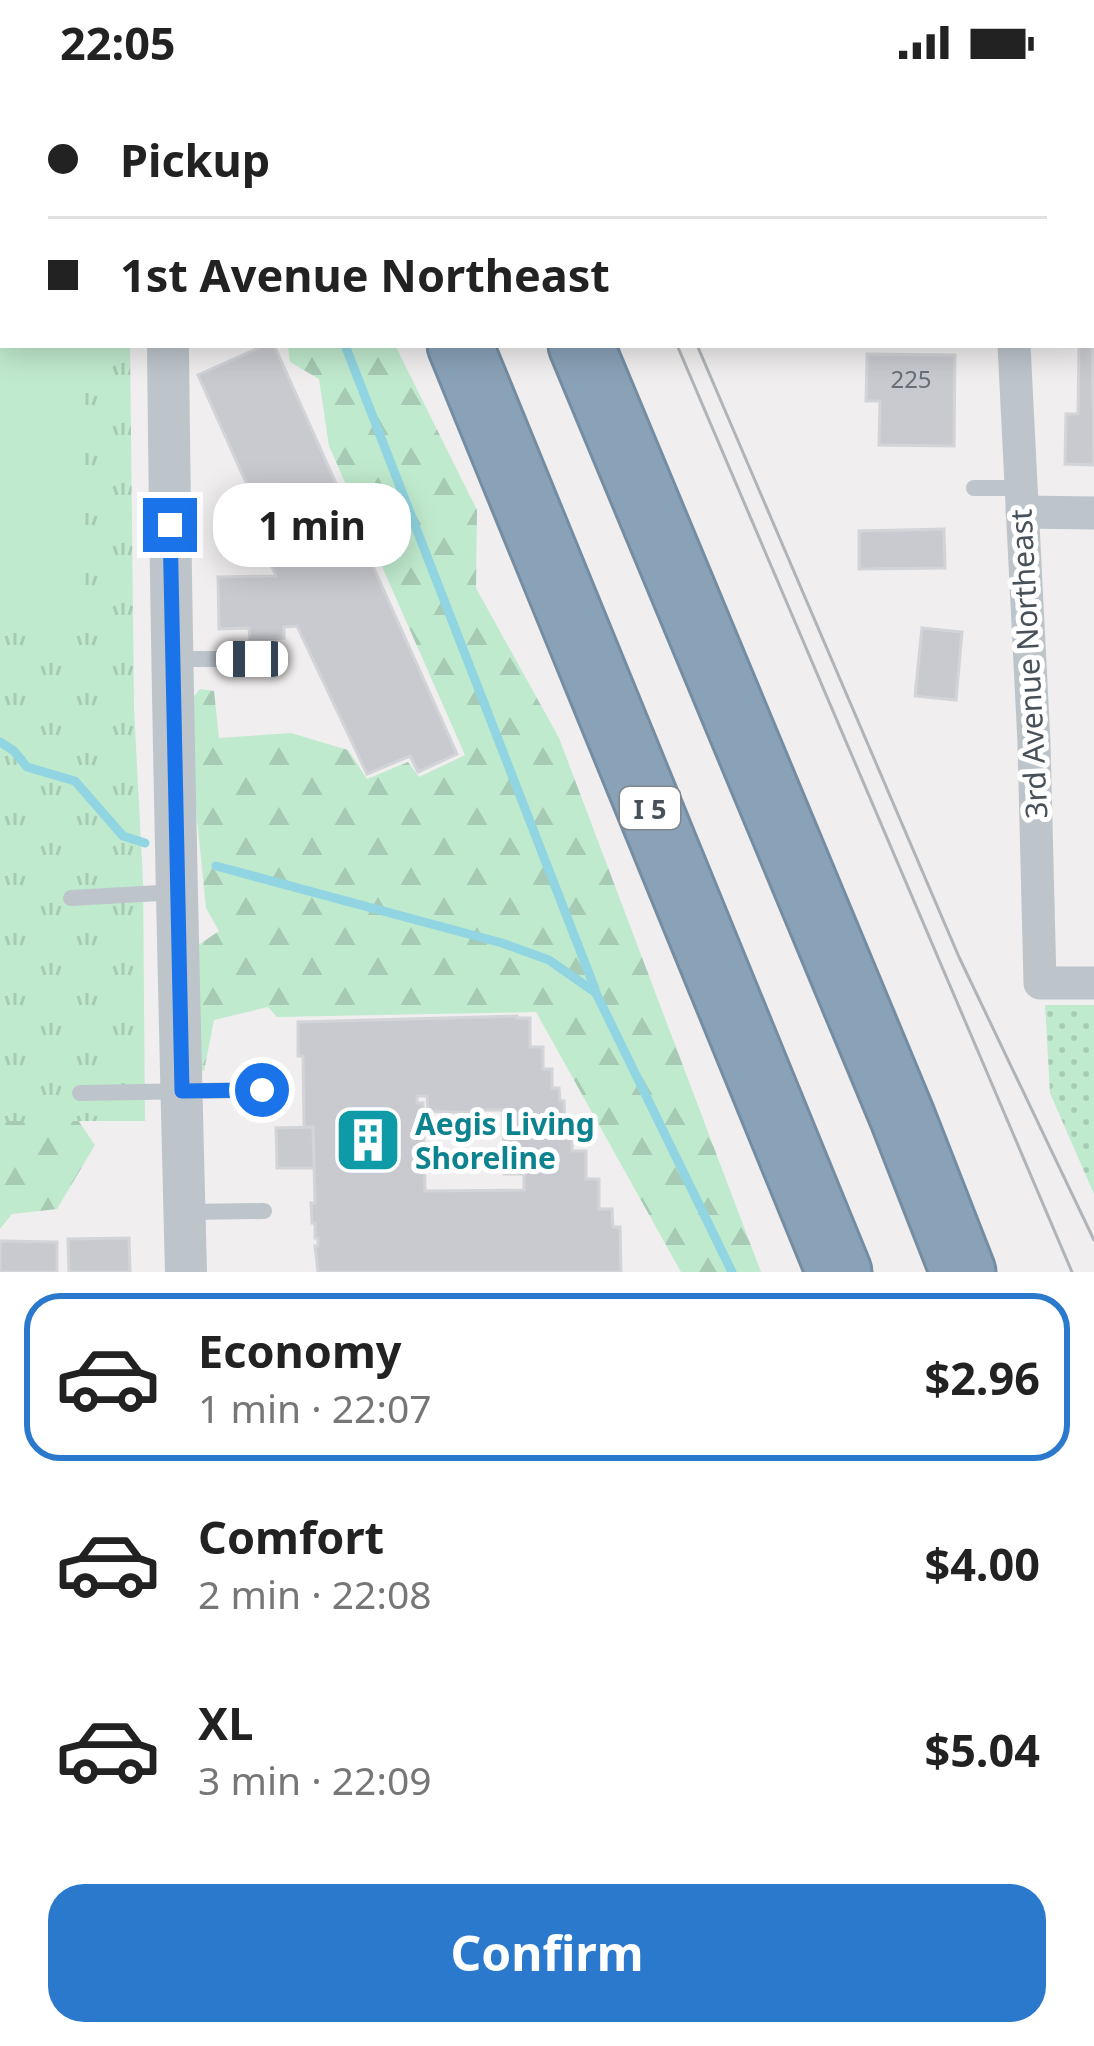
<!DOCTYPE html>
<meta charset="utf-8">
<style>
body{margin:0;font-family:"Noto Sans",sans-serif;background:#f6f6f6;color:#222;height:100vh;display:flex;flex-direction:column;font-size:45px;white-space:nowrap}
*{box-sizing:border-box;margin:0}
p{font-size:39px;color:#767676}
.icon{flex:none;width:66px;height:66px;fill:none;stroke:currentColor;stroke-width:2;stroke-linecap:round;stroke-linejoin:round}
.map{position:relative;height:1188px;overflow:hidden}
.drawer{display:flex;flex-direction:column;background:#fff;flex:1}
.drawer>*{flex:none}
.top-card{position:absolute;left:0px;top:0px;width:1095px;height:264px;box-shadow:0 6px 30px #0003;display:grid;align-content:center;height:264px;padding:0 48px;background:#fff}
.end{position:absolute;width:54px;height:54px;margin:-27px;border:15px solid #1a73e8;background:#fff;box-shadow:0 0 0 6px #fff}
.from{border-radius:50%}
.bubble{position:absolute;height:84px;border-radius:36px;background:#fff;box-shadow:0 6px 30px #0003;font-size:39px;font-weight:700;line-height:84px;text-align:center}
.car{position:absolute;width:36px;height:72px;margin:-36px -18px;border-radius:15px;box-shadow:0 0 9px 3px #0007;background:linear-gradient(#fff 24%,#345 0 40%,#fff 0 76%,#345 0 86%,#fff 0)}
.top-card b{display:flex;align-items:center;gap:42px;height:114px;font-size:45px}
.top-card b+b{border-top:3px solid #e0e0e0}
.top-card i{width:30px;height:30px;background:#222}
ul{padding:21px 0 0;list-style:none}
li{display:flex;align-items:center;gap:36px;height:168px;margin:0 24px 18px;padding:0 24px;border:6px solid transparent;border-radius:36px}
li div{flex:1}
li b{display:block;font-size:45px}
li em{font-style:normal;font-weight:700}
li.on{border-color:#2b79cc}
li>.icon{width:108px;height:108px;stroke-width:1.5}
.button{display:flex;gap:24px;margin-top:auto;padding:24px 48px}
.button a{flex:1;height:138px;border-radius:36px;background:#2b79cc;color:#fff;font-size:48px;font-weight:700;line-height:138px;text-align:center}
.status{display:flex;justify-content:space-between;align-items:center;height:84px;padding:0 60px;background:#fff;direction:ltr}
.status svg{height:33px;fill:currentColor}
.map>svg:first-child{display:block}
</style>
<div class="status"><b>22:05</b><svg viewBox="0 0 49 12"><path d="M0 12V9h3v3zM5 12V6h3v6zM10 12V3h3v9zM15 12V0h3v12zM26 1h20v11H26zM47 4h2v5h-2z"/></svg></div>
<div class="map">
<svg width="1094" height="1188" viewBox="0 0 1094 1188">
<defs>
<pattern id="grass-dots" width="8" height="8" patternUnits="userSpaceOnUse" patternTransform="scale(3)"><rect width="8" height="8" fill="#c0eace"/><path d="M2 2h.1M6 6h.1" fill="none" stroke="#a6cab3" stroke-width="1.8" stroke-linecap="round"/></pattern>
<pattern id="forest-firs" width="22" height="20" patternUnits="userSpaceOnUse" patternTransform="scale(3)"><rect width="22" height="20" fill="#c0eace"/><path d="M5 1l3.5 6h-7zM16 11l3.5 6h-7z" fill="#a6cab3"/></pattern>
<pattern id="park-tufts" width="24" height="20" patternUnits="userSpaceOnUse" patternTransform="scale(3)"><rect width="24" height="20" fill="#c0eace"/><path d="M3 7l-1-3M5 7V3M7 7l1-3M15 17l-1-3M17 17v-4M19 17l1-3" fill="none" stroke="#a6cab3"/></pattern>
</defs>
<rect width="100%" height="100%" fill="#f0eeee"/>
<path fill="url(#grass-dots)" d="M 1045,921 L 1094,921 L 1094,1110 L 1050,1009 Z"/>
<g fill="url(#forest-firs)">
<path d="M 288,261 L 395,261 L 477,426 L 476,504 L 559,654 L 761,1188 L 681,1188 L 536,928 L 277,933 L 268,923 L 214,936 L 204,987 L 193,984 L 188,868 L 219,847 L 206,824 L 191,675 L 188,620 L 200,605 L 214,607 L 219,654 L 291,649 L 348,666 L 367,695 L 408,678 L 419,693 L 465,671 L 329,362 L 319,295 L 290,278 Z"/>
<path d="M 0,1023 L 69,1023 L 95,1061 L 57,1125 L 12,1130 L 0,1145 Z"/>
</g>
<path fill="url(#park-tufts)" d="M 0,0 L 116,0 L 117,3 L 3,3 L 3,261 L 130,261 L 134,624 L 143,798 L 145,1037 L 0,1037 Z"/>
<path fill="#c0eace" d="M 0,88 L 3,88 L 3,261 L 82,261 L 86,539 L 0,541 Z"/>
<g fill="none" stroke-linecap="round" stroke-linejoin="round">
<g stroke="#91d5e2" stroke-width="9">
<path d="M 232,0 L 234,3"/>
<path d="M 345,261 L 595,905"/>
<path d="M 0,658 L 14,667 L 27,683 L 75,697 L 123,752 L 145,759"/>
<path d="M 216,782 L 502,859 L 549,876 L 596,909 L 732,1188"/>
</g>
</g>
<g fill="#c9cad0" stroke="#d2d4d8" stroke-width="3" fill-rule="evenodd">
<path d="M 1092,224 L 1094,381 L 1065,380 L 1066,330 L 1078,330 L 1079,261 L 1092,261 Z"/>
<path d="M 265,261 L 274,261 L 457,670 L 418,688 L 410,672 L 367,690 L 297,542 L 284,543 L 284,554 L 250,555 L 249,544 L 219,545 L 218,493 L 276,492 L 250,435 L 260,430 L 198,291 Z"/>
<path d="M 867,270 L 955,271 L 954,362 L 879,361 L 880,317 L 866,317 Z"/>
<path d="M 944,445 L 945,484 L 859,485 L 859,447 Z"/>
<path d="M 922,544 L 962,548 L 956,616 L 915,612 Z"/>
<path d="M 517,932 L 517,934 L 530,934 L 530,963 L 543,963 L 543,985 L 552,985 L 552,1004 L 559,1004 L 560,1017 L 564,1017 L 565,1037 L 572,1037 L 572,1067 L 586,1067 L 586,1095 L 599,1095 L 599,1125 L 612,1125 L 613,1143 L 620,1143 L 621,1188 L 318,1188 L 315,1162 L 318,1162 L 318,1154 L 315,1154 L 315,1139 L 312,1139 L 311,1119 L 315,1119 L 313,1043 L 304,1044 L 303,972 L 298,972 L 298,938 ZM 417,1012 L 427,1012 L 428,1027 L 482,1029 L 482,1026 L 503,1026 L 504,1090 L 524,1090 L 524,1106 L 425,1107 L 423,1019 L 417,1019 Z"/>
<path d="M 313,1043 L 314,1084 L 277,1084 L 276,1044 Z"/>
<path d="M 129,1154 L 130,1188 L 69,1188 L 68,1155 Z"/>
<path d="M 0,1157 L 57,1158 L 57,1188 L 0,1188 Z"/>
</g>
<g fill="none" stroke-linecap="round" stroke-linejoin="round">
<g stroke="#758da3" stroke-width="69">
<g id="motorway">
<path d="M 353,0 L 355,3"/>
<path d="M 472,0 L 473,3"/>
<path d="M 460,261 L 839,1188"/>
<path d="M 581,261 L 902,1032 L 963,1188"/>
</g>
</g>
<g stroke="#bdc5cb" stroke-width="16">
<path d="M 974,404 L 1019,404"/>
<path d="M 172,575 L 252,575"/>
<path d="M 71,814 L 178,808"/>
<path d="M 80,1009 L 262,1006"/>
<path d="M 187,1128 L 264,1127"/>
</g>
<g stroke="#bdc5cb" stroke-width="33">
<path d="M 1014,261 L 1034,659 L 1040,899 L 1094,899"/>
<path d="M 1022,428 L 1094,429"/>
</g>
<g stroke="#bdc5cb" stroke-width="42">
<path d="M 150,0 L 151,3"/>
<path d="M 168,261 C 171,570 178,879 186,1188"/>
</g>
<use href="#motorway" stroke="#8aa2b8" stroke-width="63"/>
<g stroke="#b0b3b7" stroke-width="3">
<path d="M 566,0 L 567,3"/>
<path d="M 586,0 L 587,3"/>
<path d="M 677,261 L 1072,1188"/>
<path d="M 697,261 L 959,873 L 1094,1156"/>
</g>
</g>
<g fill="none" stroke-linecap="round" stroke-linejoin="round">
<path stroke="#1a73e8" stroke-width="15" d="M 170,441 L 182,1007 L 262,1006"/>
</g>
<defs>
<g id="building-square" transform="scale(3.45)"><rect x="-9" y="-9" width="18" height="18" rx="4" fill="#0f9aa8" stroke="#fff"/><path d="M-4-6H4V6H1V3H-1V6H-4ZM-2.5-4.3h1.7v1.8h-1.7ZM.8-4.3h1.7v1.8H.8ZM-2.5-1h1.7V.8h-1.7ZM.8-1h1.7V.8H.8Z" fill="#fff"/></g>
</defs>
<g fill-rule="evenodd">
<use href="#building-square" x="368" y="1056"/>
</g>
<g text-anchor="middle" dominant-baseline="central" stroke-width="10" stroke-linejoin="round" paint-order="stroke">
<g font-size="24" fill="#686f77">
<text x="911" y="294">225</text>
</g>
<rect fill="#fff" stroke="#7f858b" stroke-width="3" x="620" y="703" width="60" height="42" rx="9"/>
<g font-size="27" font-weight="bold" fill="#485159">
<text x="650" y="724">I 5</text>
</g>
<g font-size="30" fill="#485159" stroke="#fff">
<text transform="translate(1028 580) rotate(-93)">3rd Avenue Northeast</text>
</g>
<g font-size="30" font-weight="bold" fill="#0d838f" stroke="#fff" text-anchor="start">
<text x="415" y="1039">Aegis Living<tspan x="415" dy="34">Shoreline</tspan></text>
</g>
</g>
</svg>
<i class="end from" style="left:262px;top:1006px"></i>
<i class="end" style="left:170px;top:441px"></i>
<div class="bubble" style="left:213px;top:399px;width:198px">1 min</div>
<i class="car" style="left:252px;top:575px;rotate:270deg"></i>
<div class="top-card">
<b><i class="from"></i>Pickup</b>
<b><i></i>1st Avenue Northeast</b>
</div>
</div>
<section class="drawer">
<ul>
<li class="on"><svg class="icon" aria-label="car" viewBox="0 0 24 24"><path d="M5 17H2v-5l4-1 3-4h7l3 4 3 1v5h-3M9 17h6M6 11h13"/><circle cx="7" cy="17" r="2"/><circle cx="17" cy="17" r="2"/></svg><div><b>Economy</b><p>1 min · 22:07</p></div><em>$2.96</em></li>
<li><svg class="icon" aria-label="car" viewBox="0 0 24 24"><path d="M5 17H2v-5l4-1 3-4h7l3 4 3 1v5h-3M9 17h6M6 11h13"/><circle cx="7" cy="17" r="2"/><circle cx="17" cy="17" r="2"/></svg><div><b>Comfort</b><p>2 min · 22:08</p></div><em>$4.00</em></li>
<li><svg class="icon" aria-label="car" viewBox="0 0 24 24"><path d="M5 17H2v-5l4-1 3-4h7l3 4 3 1v5h-3M9 17h6M6 11h13"/><circle cx="7" cy="17" r="2"/><circle cx="17" cy="17" r="2"/></svg><div><b>XL</b><p>3 min · 22:09</p></div><em>$5.04</em></li>
</ul>
<div class="button"><a>Confirm</a></div>
</section>
